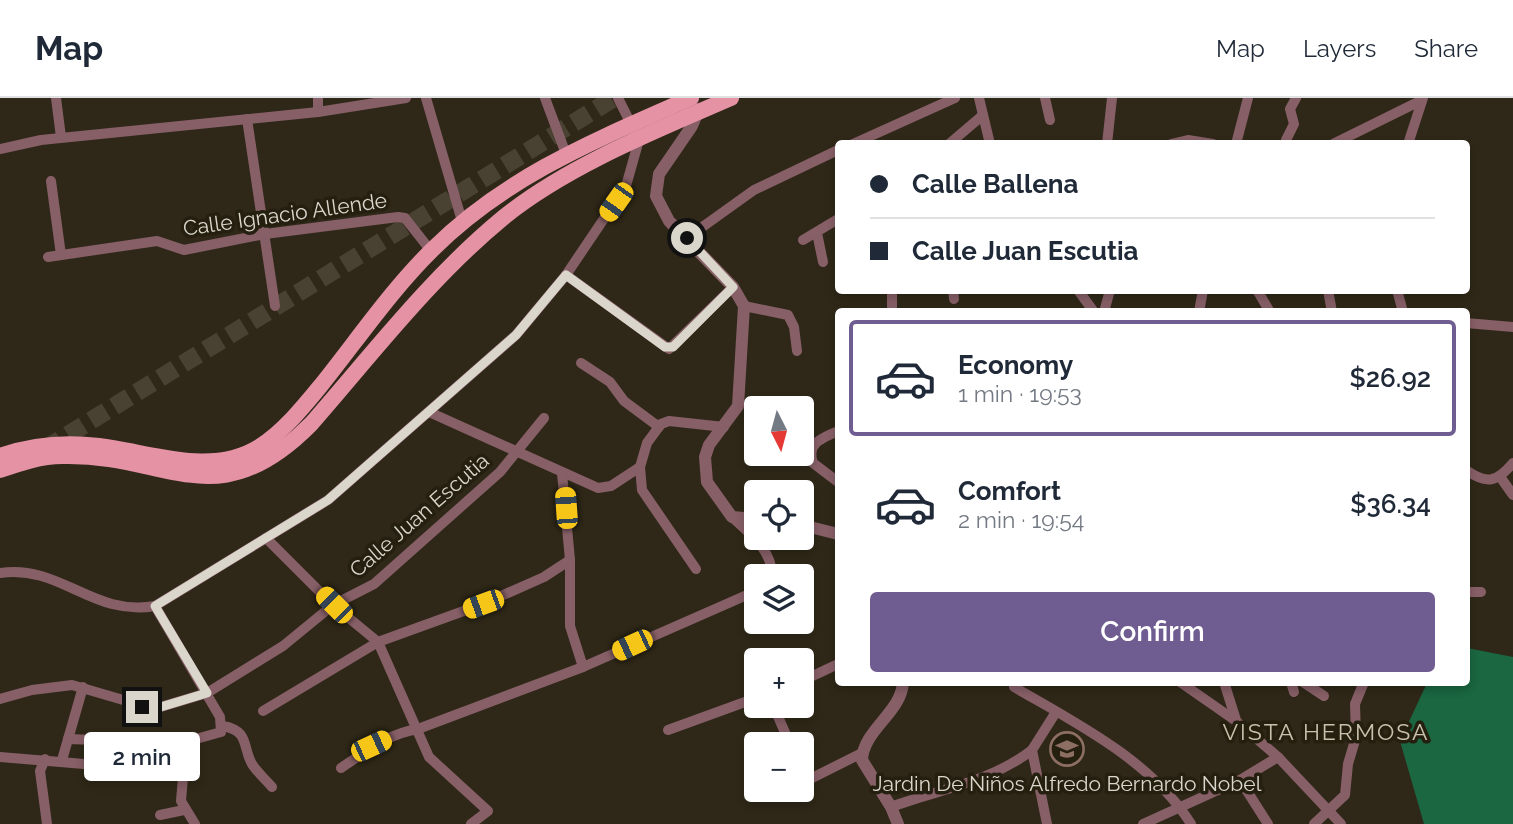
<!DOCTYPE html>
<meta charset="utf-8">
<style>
body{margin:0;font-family:Raleway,sans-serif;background:#f2f2f3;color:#1f2937;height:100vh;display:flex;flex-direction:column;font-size:26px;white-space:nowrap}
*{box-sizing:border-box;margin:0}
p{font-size:23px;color:#747a83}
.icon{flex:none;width:38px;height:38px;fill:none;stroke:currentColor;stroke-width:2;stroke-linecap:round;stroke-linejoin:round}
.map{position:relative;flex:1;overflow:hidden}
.drawer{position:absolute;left:835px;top:210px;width:635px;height:378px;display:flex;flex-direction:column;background:#fff;border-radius:7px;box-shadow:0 4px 10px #0003}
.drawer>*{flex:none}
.guide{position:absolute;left:835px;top:42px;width:635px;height:154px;border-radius:7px;box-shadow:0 4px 10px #0003;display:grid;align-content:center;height:154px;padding:0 35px;background:#fff}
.needle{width:46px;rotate:174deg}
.fabs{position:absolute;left:744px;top:298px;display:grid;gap:14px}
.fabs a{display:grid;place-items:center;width:70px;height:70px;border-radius:7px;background:#fff;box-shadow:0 4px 10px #0003;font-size:35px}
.end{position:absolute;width:32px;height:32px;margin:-16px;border:9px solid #dad6cc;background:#111;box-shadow:0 0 0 4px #111}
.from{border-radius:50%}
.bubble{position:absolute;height:49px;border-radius:7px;background:#fff;box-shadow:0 4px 10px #0003;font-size:23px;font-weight:600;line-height:49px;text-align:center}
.car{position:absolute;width:21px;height:42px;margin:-21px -10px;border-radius:9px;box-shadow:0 0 5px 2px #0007;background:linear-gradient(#f5c518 24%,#345 0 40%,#f5c518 0 76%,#345 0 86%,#f5c518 0)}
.guide b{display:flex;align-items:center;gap:24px;height:66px;font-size:26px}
.guide b+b{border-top:2px solid #e0e1e3}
.guide i{width:18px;height:18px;background:#1f2937}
ul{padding:12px 0 0;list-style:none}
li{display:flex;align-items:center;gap:21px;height:116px;margin:0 14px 10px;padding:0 21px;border:4px solid transparent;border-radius:7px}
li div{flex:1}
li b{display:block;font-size:26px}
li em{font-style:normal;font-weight:600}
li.on{border-color:#6f5d91}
li>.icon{width:63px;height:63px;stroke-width:1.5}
.primary-button{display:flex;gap:14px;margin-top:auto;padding:14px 35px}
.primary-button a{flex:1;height:80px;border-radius:7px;background:#6f5d91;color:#fff;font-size:28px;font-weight:600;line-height:80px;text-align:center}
header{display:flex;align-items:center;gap:42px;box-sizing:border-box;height:98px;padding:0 35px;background:#fff;border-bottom:2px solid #e0e1e3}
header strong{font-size:33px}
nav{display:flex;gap:38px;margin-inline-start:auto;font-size:24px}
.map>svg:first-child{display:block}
</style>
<header>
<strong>Map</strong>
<nav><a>Map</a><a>Layers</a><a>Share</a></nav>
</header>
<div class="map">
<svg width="1513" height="726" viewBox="0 0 1513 726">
<rect width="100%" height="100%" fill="#2f2818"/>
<path fill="#1a6741" d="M 1467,550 L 1513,559 L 1513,726 L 1424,726 L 1400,643 L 1427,585 L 1466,584 Z"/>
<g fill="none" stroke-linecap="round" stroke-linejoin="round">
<path stroke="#494233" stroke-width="18" stroke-dasharray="18 9" stroke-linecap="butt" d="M 45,351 L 614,0"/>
<g stroke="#875f67" stroke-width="10">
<path d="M 56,0 L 61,39"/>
<path d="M 318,0 L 318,14"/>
<path d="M 426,0 L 462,123"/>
<path d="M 545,0 L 566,56"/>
<path d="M 979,0 L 990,46"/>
<path d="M 1045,0 L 1050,22"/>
<path d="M 247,21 L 275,208"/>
<path d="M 1286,42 L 1294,26 L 1290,11 L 1296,0"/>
<path d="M 853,46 L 955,0"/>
<path d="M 949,46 L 983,17"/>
<path d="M 1107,46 L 1112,0"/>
<path d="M 1171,46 L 1188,42 L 1213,46"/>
<path d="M 1236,46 L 1248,0"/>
<path d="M 1333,46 L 1422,2"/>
<path d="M 1408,46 L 1423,0"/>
<path d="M 0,51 L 41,42 L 318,14 L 406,0"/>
<path d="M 51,83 L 61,157"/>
<path d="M 817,135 L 823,164"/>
<path d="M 687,140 L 754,92 L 838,52"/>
<path d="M 803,142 L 838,121"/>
<path d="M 48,159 L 157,143 L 184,152 L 265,136 L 398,119 L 405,120 L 431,153"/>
<path d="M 566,177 L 669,251 L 733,189"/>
<path d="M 953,192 L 954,201"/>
<path d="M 1078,192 L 1094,214"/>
<path d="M 1257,192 L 1270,214"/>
<path d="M 1328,192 L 1332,214"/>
<path d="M 1397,192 L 1403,214"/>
<path d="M 744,208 L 788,217 L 794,229 L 797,253"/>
<path d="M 892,214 L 892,192"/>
<path d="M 1104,214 L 1110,192"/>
<path d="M 1199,214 L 1203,192"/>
<path d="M 1466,225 L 1513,229"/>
<path d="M 581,265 L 610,284 L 624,303 L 659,329"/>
<path d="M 429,314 L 598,390 L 611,388 L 640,369"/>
<path d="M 838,333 C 822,340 806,345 813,365 L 838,384"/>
<path d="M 1466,372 C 1487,387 1497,384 1513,365"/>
<path d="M 562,375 L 570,462 L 570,528 L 583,569"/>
<path d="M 1501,380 L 1513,397"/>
<path d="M 732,419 C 749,435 773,453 772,478"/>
<path d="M 266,440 L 333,507 L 378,544 L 429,659 L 488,713 L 471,726"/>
<path d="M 696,471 L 642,392 L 640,369 L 647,345 L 661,326 L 669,323 L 724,329"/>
<path d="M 0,475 C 61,466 92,519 155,508 L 328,402 L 516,237 L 566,177 L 626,88 L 639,42 L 618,0"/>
<path d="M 1466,494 L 1481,494"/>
<path d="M 802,583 L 838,566"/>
<path d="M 1180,584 L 1236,623 L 1278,659 L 1341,726"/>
<path d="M 1224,584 L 1236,622"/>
<path d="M 1291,584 L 1294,594"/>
<path d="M 1303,584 L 1324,598"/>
<path d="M 1014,589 C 1076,625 1152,663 1191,726"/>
<path d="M 0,601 L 32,592 L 72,587 L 154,611 L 207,595 L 283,548 L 333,507 L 374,486 L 500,374 L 544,320"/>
<path d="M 773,607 L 790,646"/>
<path d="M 263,613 L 378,544 L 483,506 L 544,479 L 570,462"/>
<path d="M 223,628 C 250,633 242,649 252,666 C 257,674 266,682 272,689"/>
<path d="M 668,632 L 756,600"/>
<path d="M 68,641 L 96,642"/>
<path d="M 186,643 L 181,703 L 195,726"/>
<path d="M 0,659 L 84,666 L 153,653 L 221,634 L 220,619 L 155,508"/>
<path d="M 45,661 L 40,673 L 47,726"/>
<path d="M 62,662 L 83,589"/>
<path d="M 802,668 L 810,681 L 862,655"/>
<path d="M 341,670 C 367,653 387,636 418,631 L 583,569 L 756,493"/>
<path d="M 1240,682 L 1268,726"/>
<path d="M 891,709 C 940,691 991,684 1032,652"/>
<path d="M 160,717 L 184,712"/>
<path d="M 1047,726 L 1032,652 L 1056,614"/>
<path d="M 1143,726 L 1240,682 L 1278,659"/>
<path d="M 1314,726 L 1345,697 L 1348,666 L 1356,639 L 1355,606 L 1364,584"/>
</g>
<g stroke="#875f67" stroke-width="12">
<path d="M 699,11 L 692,28 L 659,76 L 656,98 L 669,123 L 733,189 L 744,208 L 738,308 L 709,347 L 705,359 L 707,384 L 732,419 L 756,421"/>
<path d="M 802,427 L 838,436"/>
<path d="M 898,726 L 891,709 L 862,662 C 863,632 902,614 903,584"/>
</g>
<g stroke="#e592a5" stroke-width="16">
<path d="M 0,358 C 31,347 66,344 99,348 C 150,354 211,379 259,349 C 284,333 304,308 322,286 C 358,241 392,191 433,151 C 506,78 598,41 691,0"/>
<path d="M 0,372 C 20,365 41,358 62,358 C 168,355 216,422 311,326 C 373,255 431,179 504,119 C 567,68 657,32 731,0"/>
</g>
</g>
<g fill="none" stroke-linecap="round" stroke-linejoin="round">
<path stroke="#dad6cc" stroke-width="9" d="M 142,609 L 154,611 L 207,595 L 155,508 L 328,402 L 516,237 L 566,177 L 665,249 L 673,249 L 733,189 L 687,140"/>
</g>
<defs>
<g id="school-ring" transform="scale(1.75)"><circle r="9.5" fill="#251f0f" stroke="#8d6e63" stroke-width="1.5"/><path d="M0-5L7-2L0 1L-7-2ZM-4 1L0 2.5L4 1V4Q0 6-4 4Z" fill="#8d6e63"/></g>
</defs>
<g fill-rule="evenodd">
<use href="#school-ring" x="1067" y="651"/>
</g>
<g text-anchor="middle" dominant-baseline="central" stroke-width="7" stroke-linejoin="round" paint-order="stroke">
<g font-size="21" fill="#dad6cc" stroke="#251f0f">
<text transform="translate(285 116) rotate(-8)">Calle Ignacio Allende</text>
<text transform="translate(419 417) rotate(-41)">Calle Juan Escutia</text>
</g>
<g font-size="21" fill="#dad6cc" stroke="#251f0f">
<text x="1067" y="685">Jardin De Niños Alfredo Bernardo Nobel</text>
</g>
<g font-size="23" letter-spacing="2" fill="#c9c1ac" stroke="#251f0f">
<text x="1326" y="633">VISTA HERMOSA</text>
</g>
</g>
</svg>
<div class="fabs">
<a><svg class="needle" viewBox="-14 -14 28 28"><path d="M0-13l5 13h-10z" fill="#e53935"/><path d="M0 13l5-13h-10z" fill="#747a83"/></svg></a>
<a><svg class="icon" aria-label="locate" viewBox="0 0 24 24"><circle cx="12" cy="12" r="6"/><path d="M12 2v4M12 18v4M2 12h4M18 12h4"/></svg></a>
<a><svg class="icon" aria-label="layers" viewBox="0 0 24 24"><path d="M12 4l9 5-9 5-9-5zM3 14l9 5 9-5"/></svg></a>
<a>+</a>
<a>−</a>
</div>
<i class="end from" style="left:687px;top:140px"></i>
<i class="end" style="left:142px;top:609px"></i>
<div class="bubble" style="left:84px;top:634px;width:116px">2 min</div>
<i class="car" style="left:616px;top:104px;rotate:215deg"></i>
<i class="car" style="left:566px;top:410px;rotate:356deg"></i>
<i class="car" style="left:483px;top:506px;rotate:250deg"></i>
<i class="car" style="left:334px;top:507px;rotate:315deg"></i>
<i class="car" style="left:632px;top:547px;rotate:245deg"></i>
<i class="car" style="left:371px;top:648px;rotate:65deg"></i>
<div class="guide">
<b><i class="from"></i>Calle Ballena</b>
<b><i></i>Calle Juan Escutia</b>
</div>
<section class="drawer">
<ul>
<li class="on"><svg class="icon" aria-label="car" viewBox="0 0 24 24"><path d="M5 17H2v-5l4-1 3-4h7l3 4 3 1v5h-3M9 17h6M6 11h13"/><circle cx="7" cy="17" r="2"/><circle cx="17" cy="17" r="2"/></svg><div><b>Economy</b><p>1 min · 19:53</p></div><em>$26.92</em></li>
<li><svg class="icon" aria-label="car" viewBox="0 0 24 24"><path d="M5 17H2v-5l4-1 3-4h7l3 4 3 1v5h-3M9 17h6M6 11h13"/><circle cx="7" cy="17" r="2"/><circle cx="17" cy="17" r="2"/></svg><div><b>Comfort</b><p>2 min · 19:54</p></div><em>$36.34</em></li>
</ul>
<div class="primary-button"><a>Confirm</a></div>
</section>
</div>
